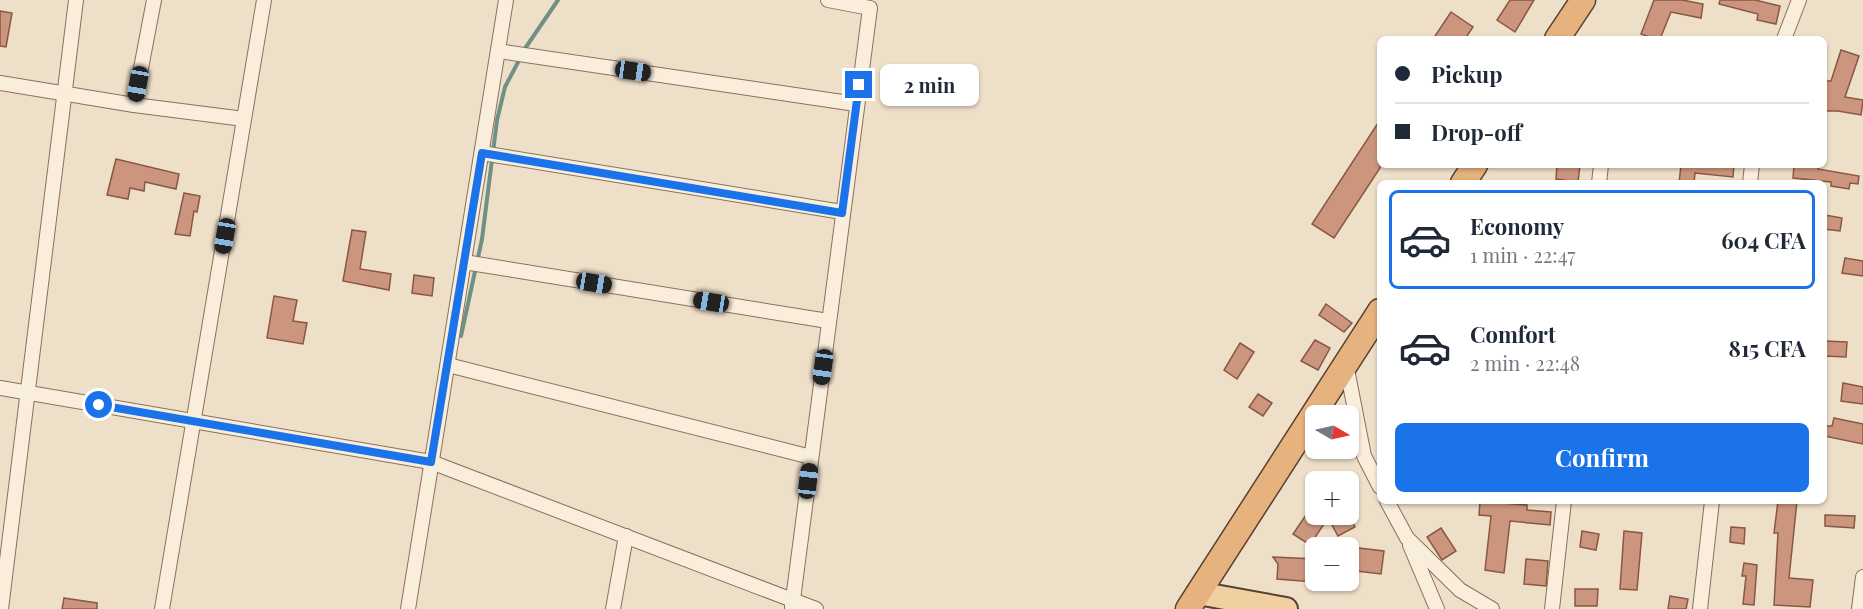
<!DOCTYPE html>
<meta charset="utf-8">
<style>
body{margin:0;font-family:"Playfair Display",serif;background:#f6f6f7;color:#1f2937;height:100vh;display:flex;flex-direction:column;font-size:22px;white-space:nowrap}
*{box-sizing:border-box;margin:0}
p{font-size:20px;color:#747a83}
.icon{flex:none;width:33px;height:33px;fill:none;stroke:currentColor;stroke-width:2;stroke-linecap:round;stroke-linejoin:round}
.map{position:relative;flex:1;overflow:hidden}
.panel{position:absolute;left:1377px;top:180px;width:450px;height:324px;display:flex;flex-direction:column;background:#fff;border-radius:9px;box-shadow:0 2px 4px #0004}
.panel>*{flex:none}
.hud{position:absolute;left:1377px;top:36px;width:450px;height:132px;border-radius:9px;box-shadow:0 2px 4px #0004;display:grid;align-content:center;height:132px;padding:0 18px;background:#fff}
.needle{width:39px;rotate:99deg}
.tools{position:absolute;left:1305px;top:405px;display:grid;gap:12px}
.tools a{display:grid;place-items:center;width:54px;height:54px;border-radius:9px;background:#fff;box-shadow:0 2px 4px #0004;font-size:30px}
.end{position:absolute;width:27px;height:27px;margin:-14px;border:8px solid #1a73e8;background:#fff;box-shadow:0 0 0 3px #fff}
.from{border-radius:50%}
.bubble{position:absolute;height:42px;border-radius:9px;background:#fff;box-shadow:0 2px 4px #0004;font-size:20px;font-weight:700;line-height:42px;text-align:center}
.car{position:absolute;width:18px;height:36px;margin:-18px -9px;border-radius:8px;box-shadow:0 0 4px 2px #0007;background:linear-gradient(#222 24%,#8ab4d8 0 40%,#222 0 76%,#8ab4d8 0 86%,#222 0)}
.hud b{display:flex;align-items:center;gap:21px;height:57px;font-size:22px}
.hud b+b{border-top:2px solid #e0e1e3}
.hud i{width:15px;height:15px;background:#1f2937}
ul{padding:10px 0 0;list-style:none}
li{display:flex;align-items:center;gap:18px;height:99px;margin:0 12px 9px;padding:0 6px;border:3px solid transparent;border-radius:9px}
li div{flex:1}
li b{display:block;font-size:22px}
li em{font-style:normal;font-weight:700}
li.on{border-color:#1a73e8}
li>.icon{width:54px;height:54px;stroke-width:1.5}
.cta{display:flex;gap:12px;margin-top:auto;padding:12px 18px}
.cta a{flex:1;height:69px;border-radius:9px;background:#1a73e8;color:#fff;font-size:24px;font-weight:700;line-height:69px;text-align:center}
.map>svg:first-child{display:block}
</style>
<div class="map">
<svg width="1863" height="609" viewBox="0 0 1863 609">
<rect width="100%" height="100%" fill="#eedfc8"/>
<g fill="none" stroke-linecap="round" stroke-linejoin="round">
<path stroke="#6f9185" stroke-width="4" d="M 461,336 L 482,239 L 497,120 L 505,87 L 526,47 L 558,0"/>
</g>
<g fill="#cc967e" stroke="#8a5743" stroke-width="1.5">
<path d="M 1510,0 L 1534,0 L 1515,32 L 1497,20 Z"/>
<path d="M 1654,0 L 1682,0 L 1703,4 L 1701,18 L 1671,12 L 1660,39 L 1655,39 L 1641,34 Z"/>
<path d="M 1720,0 L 1755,0 L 1780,6 L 1776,24 L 1757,20 L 1758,14 L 1719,4 Z"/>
<path d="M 0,11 L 12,13 L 6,47 L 0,46 Z"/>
<path d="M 1451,12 L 1473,27 L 1465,39 L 1433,39 Z"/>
<path d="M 1841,50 L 1859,56 L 1845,97 L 1863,100 L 1861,115 L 1838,111 L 1824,111 L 1824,81 L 1831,81 Z"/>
<path d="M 1380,120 L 1380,168 L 1334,238 L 1312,224 Z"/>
<path d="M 116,159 L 179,174 L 176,189 L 145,182 L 144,191 L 130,188 L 128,199 L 107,195 Z"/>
<path d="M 1557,165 L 1580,165 L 1578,182 L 1556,179 Z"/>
<path d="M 1681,165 L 1734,165 L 1733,177 L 1695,173 L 1694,183 L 1679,183 Z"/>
<path d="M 1794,165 L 1819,165 L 1818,169 L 1859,176 L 1858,184 L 1850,183 L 1849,189 L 1831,186 L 1831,182 L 1793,178 Z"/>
<path d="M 184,193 L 200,196 L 197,212 L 194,211 L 190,236 L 175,234 Z"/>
<path d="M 1825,215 L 1842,218 L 1840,231 L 1824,229 Z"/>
<path d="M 352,230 L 366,232 L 360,269 L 391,274 L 389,290 L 343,281 Z"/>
<path d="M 1845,258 L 1863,261 L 1863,276 L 1842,273 Z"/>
<path d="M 414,275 L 434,278 L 432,296 L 412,293 Z"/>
<path d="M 274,296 L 297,300 L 293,321 L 307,323 L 303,344 L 267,338 Z"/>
<path d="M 1326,304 L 1352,323 L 1344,332 L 1319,315 Z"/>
<path d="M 1315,340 L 1330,348 L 1318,370 L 1301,361 Z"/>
<path d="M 1824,341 L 1847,342 L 1846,357 L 1824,356 Z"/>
<path d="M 1240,343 L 1254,352 L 1237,379 L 1224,370 Z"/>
<path d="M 1843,383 L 1863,387 L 1863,404 L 1841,401 Z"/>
<path d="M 1258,394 L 1272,403 L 1263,416 L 1249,407 Z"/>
<path d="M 1834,418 L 1863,424 L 1863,444 L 1824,436 L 1824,426 L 1832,426 Z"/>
<path d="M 1480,501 L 1527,505 L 1527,510 L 1551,512 L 1550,525 L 1510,521 L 1504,573 L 1485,570 L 1491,516 L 1479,515 Z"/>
<path d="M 1778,501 L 1797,501 L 1789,578 L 1813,580 L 1810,607 L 1774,605 L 1778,533 L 1774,533 Z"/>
<path d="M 1308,512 L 1324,524 L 1310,545 L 1293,534 Z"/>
<path d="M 1825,515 L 1855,516 L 1854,528 L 1825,526 Z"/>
<path d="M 1350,516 L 1355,527 L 1338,536 L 1332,525 Z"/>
<path d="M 1731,527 L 1745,528 L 1744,544 L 1730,542 Z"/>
<path d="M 1441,528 L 1456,551 L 1442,560 L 1427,537 Z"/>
<path d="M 1582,531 L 1599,534 L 1596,550 L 1580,547 Z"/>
<path d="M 1624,531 L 1642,533 L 1637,590 L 1620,589 Z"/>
<path d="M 1350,547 L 1384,551 L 1381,574 L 1348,570 Z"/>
<path d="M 1273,557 L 1316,559 L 1314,582 L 1277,579 L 1278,564 Z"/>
<path d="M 1526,559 L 1548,561 L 1546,586 L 1524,584 Z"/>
<path d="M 1744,563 L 1757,565 L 1754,605 L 1743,604 L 1746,576 L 1742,576 Z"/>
<path d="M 1575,589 L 1598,589 L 1597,606 L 1575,606 Z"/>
<path d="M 1670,596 L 1688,599 L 1686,609 L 1668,609 Z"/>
<path d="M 64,598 L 97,603 L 97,609 L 62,609 Z"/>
</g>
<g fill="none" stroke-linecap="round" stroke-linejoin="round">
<g stroke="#8b705d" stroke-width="16">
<g id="minor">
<path d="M 1784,39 L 1799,0"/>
<path d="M 498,51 L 856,104"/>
<path d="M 0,83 L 134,105 L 244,119"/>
<path d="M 134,105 L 154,0"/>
<path d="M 482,153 L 842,212"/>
<path d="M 1599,183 L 1601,165"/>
<path d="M 1750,183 L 1752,165"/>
<path d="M 464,262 L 828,321"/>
<path d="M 1346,364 L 1364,456 L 1380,487"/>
<path d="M 448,365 L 811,457"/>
<path d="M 0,388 L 431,462 L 816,609"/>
<path d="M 1387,501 L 1407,538 L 1460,590 L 1492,609"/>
<path d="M 1410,545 L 1437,609"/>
<path d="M 792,607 L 870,8 L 828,0"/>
<path d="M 1,609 L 76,0"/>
<path d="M 162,609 L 264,0"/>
<path d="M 408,609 L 506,0"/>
<path d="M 613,609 L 626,536"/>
<path d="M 1552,609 L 1564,501"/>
<path d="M 1700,609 L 1712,501"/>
<path d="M 1859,609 L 1863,577"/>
</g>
</g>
<g stroke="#593f31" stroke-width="26">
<path id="primary" d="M 1198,593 L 1286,609"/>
</g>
<g stroke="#593f31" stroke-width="27">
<g id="trunk">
<path d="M 1557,39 L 1583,0"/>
<path d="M 1463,183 L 1475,165"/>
<path d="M 1188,609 L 1380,311"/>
</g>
</g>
<use href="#minor" stroke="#f9eddc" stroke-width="14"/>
<use href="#primary" stroke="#f0cfa1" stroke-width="22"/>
<use href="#trunk" stroke="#e6b27e" stroke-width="24"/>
</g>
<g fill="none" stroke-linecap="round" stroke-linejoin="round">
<path stroke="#1a73e8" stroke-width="8" d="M 99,405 L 431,462 L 482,153 L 842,213 L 859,85"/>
</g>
</svg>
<div class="tools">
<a><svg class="needle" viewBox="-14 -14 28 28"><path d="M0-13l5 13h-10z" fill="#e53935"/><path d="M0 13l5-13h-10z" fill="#747a83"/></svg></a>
<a>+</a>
<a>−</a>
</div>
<i class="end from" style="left:99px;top:405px"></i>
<i class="end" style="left:859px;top:85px"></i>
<div class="bubble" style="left:880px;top:64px;width:99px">2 min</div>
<i class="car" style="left:633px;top:71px;rotate:98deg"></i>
<i class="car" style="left:138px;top:84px;rotate:190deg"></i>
<i class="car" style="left:225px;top:236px;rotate:190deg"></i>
<i class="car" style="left:594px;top:283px;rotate:99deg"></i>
<i class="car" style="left:711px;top:302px;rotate:279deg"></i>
<i class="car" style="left:823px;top:367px;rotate:188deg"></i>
<i class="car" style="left:808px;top:481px;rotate:7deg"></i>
<div class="hud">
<b><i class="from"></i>Pickup</b>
<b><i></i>Drop-off</b>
</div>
<section class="panel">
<ul>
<li class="on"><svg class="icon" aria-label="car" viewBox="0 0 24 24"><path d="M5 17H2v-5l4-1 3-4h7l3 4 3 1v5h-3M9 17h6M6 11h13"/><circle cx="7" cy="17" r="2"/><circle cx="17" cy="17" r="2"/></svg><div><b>Economy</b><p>1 min · 22:47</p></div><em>604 CFA</em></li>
<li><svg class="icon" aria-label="car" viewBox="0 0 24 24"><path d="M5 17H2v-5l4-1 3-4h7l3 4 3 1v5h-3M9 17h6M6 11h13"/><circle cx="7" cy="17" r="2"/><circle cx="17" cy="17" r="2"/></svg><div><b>Comfort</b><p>2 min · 22:48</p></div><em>815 CFA</em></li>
</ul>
<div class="cta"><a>Confirm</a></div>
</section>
</div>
